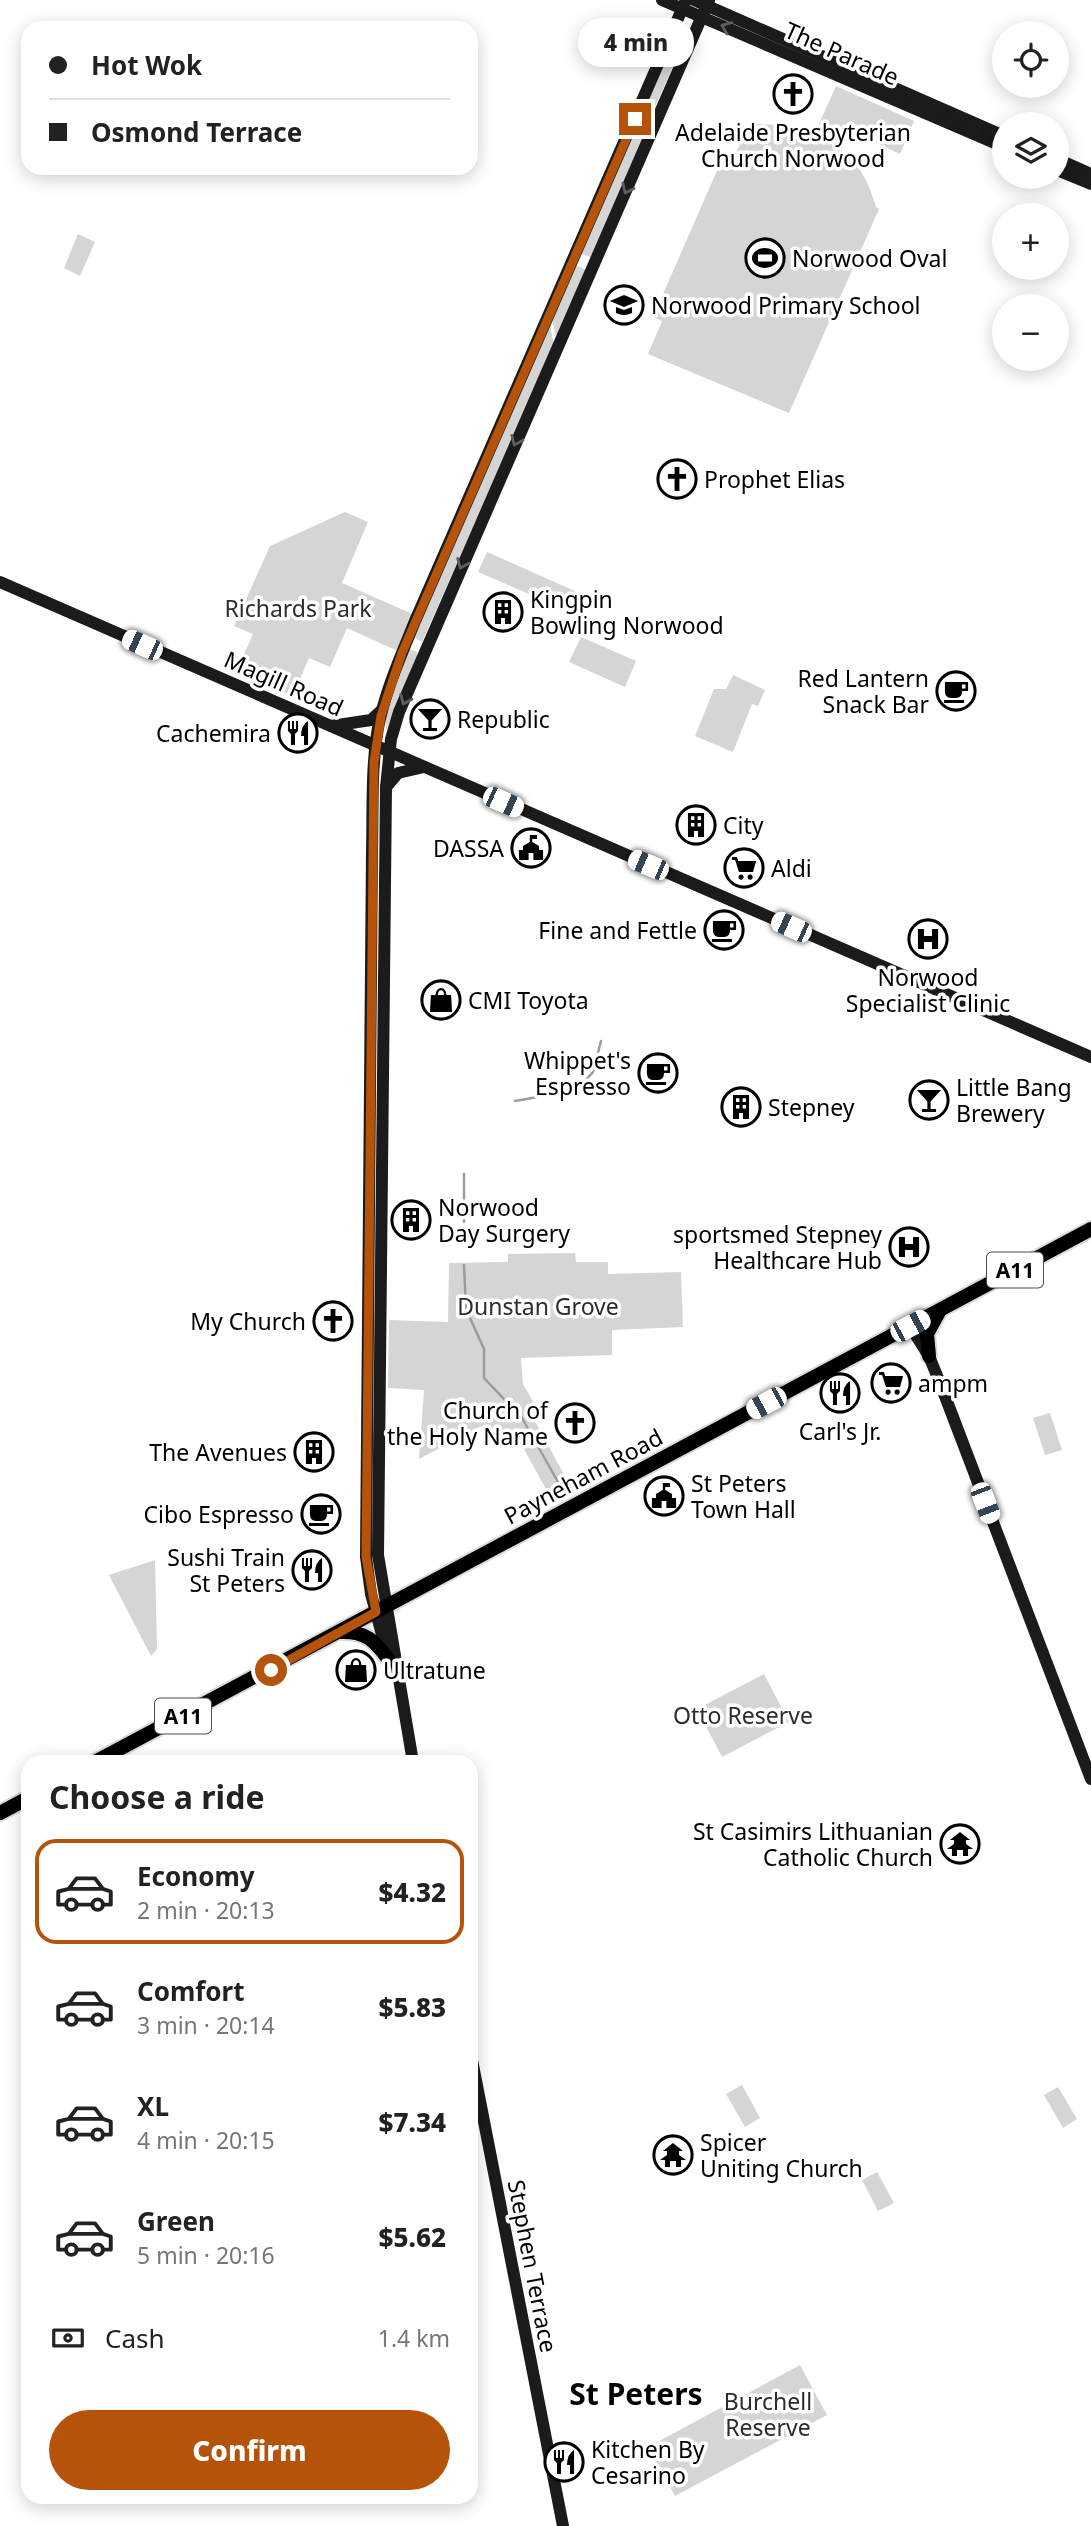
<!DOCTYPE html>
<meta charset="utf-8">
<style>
body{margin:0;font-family:"Noto Sans",sans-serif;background:#f6f6f6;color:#222;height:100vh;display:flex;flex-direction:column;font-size:26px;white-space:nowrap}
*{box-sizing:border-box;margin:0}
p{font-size:23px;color:#767676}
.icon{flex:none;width:38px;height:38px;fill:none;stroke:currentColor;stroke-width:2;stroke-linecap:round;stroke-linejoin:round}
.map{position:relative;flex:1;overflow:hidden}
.drawer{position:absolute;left:21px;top:1755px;width:457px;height:749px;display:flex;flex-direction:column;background:#fff;border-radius:21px;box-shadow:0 4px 18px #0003}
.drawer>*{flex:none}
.hud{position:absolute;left:21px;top:21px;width:457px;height:154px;border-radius:21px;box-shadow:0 4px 18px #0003;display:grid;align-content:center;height:154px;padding:0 28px;background:#fff}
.buttons{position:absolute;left:992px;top:21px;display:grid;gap:14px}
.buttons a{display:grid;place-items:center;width:77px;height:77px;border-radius:50%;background:#fff;box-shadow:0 4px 18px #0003;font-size:35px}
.end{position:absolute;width:32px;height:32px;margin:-16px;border:9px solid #b45309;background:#fff;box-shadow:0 0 0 4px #fff}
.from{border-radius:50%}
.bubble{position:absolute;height:49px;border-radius:24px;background:#fff;box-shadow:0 4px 18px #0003;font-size:23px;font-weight:800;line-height:49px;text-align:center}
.car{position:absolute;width:21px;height:42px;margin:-21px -10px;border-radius:9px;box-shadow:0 0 5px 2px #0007;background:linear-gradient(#fff 24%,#345 0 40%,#fff 0 76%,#345 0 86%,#fff 0)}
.hud b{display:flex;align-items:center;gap:24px;height:66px;font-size:26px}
.hud b+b{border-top:2px solid #e0e0e0}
.hud i{width:18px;height:18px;background:#222}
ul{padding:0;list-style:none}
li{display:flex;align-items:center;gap:21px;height:105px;margin:0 14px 10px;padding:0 14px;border:4px solid transparent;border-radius:21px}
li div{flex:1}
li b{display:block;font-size:26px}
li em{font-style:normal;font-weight:800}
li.on{border-color:#b45309}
li>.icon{width:63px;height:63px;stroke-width:1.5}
h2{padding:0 28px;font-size:32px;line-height:84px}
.pay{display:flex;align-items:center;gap:18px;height:77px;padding:0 28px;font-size:26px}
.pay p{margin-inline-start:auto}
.action{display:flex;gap:14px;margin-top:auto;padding:14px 28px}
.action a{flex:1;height:80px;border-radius:42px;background:#b45309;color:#fff;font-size:28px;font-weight:800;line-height:80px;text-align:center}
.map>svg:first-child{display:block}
</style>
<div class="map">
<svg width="1091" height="2526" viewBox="0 0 1091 2526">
<rect width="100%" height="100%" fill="#fff"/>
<g fill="#d5d5d5">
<path d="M 683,25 L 690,28 L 650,118 L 642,113 Z"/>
<path d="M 836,86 L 914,121 L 900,154 L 843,128 L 834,145 C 858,160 868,180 876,207 L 879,209 L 789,413 L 648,354 L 662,321 L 653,317 L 719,166 L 733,160 L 749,123 L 792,126 L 814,135 Z"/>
<path d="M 636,127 L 646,131 L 592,258 L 580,253 Z"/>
<path d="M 78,234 L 95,242 L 80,276 L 64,268 Z"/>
<path d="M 575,265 L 586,270 L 556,337 L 552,318 Z"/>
<path d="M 550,325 L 554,345 L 422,642 L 414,637 Z"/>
<path d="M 345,512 L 368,522 L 342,583 L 417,616 L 402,653 L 347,628 L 330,667 L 309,658 L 293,696 L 236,672 L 253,634 L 234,626 L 270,546 Z"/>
<path d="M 487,552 L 579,593 L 571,612 L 478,572 Z"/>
<path d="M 581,637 L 636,661 L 625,687 L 569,662 Z"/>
<path d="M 409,649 L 417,652 L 417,658 L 386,730 L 386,711 Z"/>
<path d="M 733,675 L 765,690 L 758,706 L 752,704 L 733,752 L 695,736 L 714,689 L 726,689 Z"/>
<path d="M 575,1253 L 576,1262 L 608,1262 L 608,1274 L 681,1272 L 683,1327 L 612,1330 L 612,1355 L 521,1358 L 523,1384 L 538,1410 L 531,1414 L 573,1491 L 553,1502 L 518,1438 L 490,1441 L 481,1426 L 419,1459 L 424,1390 L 388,1388 L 389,1320 L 448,1322 L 449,1263 L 508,1262 L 508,1254 Z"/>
<path d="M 1050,1413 L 1062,1450 L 1045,1455 L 1033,1418 Z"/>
<path d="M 155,1560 L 157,1649 L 151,1656 L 109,1575 Z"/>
<path d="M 764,1674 L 789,1722 L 722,1757 L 697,1709 Z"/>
<path d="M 742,2085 L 760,2118 L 745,2127 L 726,2094 Z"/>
<path d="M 1058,2087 L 1077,2119 L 1063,2128 L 1044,2095 Z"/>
<path d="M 877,2172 L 894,2203 L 878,2211 L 862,2180 Z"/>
<path d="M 800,2365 L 827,2415 L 675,2496 L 648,2447 Z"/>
</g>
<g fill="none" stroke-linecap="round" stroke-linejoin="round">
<g stroke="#9c9c9c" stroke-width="2.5">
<path d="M 515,1101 L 577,1090 L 593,1072 L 601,1041"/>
<path d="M 464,1174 L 464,1222"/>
<path d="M 464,1265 L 466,1309 L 484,1349 L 484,1378 L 522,1418 L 558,1482"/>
</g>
<g stroke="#dbdbdb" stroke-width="18">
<g id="primary">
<path d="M 929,1356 L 927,1334 L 939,1312"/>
<path d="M 341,1632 C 366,1631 375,1641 389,1660"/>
<path d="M 95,1762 L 1091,1229"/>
<path d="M 0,1813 L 28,1798"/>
</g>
</g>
<g stroke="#1b1b1b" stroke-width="12">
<path d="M 662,0 L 1004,147"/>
<path d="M 694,0 L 1004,136"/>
<path d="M 1057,159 L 1091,174"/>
<path d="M 1057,170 L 1091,184"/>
<path d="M 0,582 L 1091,1057"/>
<path d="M 331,726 L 371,720 L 382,710"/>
<path d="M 386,787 L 398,773 L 424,767"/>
<path d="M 910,1326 L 929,1356 L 940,1383 L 1091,1779"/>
<path d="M 388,1657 L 371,1594 L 366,1557 L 372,851 C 373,810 371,768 378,728 C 385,691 401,656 415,621 L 686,0"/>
<path d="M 413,1762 L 378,1555 L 386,787 L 391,739 L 399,712 L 709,0"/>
<path d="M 471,2055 L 563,2526"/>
</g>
<use href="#primary" stroke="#000" stroke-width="14"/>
</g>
<defs><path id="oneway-chevron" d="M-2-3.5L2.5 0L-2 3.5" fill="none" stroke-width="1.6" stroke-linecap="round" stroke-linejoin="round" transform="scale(1.75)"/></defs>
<g stroke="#5f5f5f">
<use href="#oneway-chevron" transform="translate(726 27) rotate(-158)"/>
<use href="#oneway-chevron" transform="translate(627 189) rotate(115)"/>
<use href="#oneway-chevron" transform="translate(516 441) rotate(114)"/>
<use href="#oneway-chevron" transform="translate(462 564) rotate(113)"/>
<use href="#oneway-chevron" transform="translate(405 700) rotate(113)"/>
</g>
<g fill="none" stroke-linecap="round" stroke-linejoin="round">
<path stroke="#b45309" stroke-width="9" d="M 271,1670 L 376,1612 L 366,1557 L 374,762 L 381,716 L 402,653 L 635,119"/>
</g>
<defs>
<g id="church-ring" transform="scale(2.0125)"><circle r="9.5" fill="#fff" stroke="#000" stroke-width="1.5"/><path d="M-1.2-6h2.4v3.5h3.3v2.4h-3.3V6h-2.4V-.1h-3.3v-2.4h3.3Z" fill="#000"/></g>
<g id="stadium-ring" transform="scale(2.0125)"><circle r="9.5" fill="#fff" stroke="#000" stroke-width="1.5"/><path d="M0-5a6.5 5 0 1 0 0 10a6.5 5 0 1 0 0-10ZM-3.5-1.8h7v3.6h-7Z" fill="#000"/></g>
<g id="school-ring" transform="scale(2.0125)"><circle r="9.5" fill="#fff" stroke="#000" stroke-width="1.5"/><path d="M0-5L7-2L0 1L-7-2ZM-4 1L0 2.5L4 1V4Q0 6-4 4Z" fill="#000"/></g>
<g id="building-ring" transform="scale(2.0125)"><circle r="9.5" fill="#fff" stroke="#000" stroke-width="1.5"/><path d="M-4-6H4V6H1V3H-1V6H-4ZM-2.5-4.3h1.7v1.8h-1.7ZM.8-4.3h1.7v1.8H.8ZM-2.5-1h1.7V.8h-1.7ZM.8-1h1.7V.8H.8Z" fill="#000"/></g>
<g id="cafe-ring" transform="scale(2.0125)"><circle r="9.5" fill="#fff" stroke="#000" stroke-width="1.5"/><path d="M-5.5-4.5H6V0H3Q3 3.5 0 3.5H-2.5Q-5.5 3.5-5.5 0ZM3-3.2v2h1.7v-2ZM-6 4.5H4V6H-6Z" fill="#000"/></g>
<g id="bar-ring" transform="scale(2.0125)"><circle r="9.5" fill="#fff" stroke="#000" stroke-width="1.5"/><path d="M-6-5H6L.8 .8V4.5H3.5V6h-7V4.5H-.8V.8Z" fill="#000"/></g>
<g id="restaurant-ring" transform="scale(2.0125)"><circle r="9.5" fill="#fff" stroke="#000" stroke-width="1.5"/><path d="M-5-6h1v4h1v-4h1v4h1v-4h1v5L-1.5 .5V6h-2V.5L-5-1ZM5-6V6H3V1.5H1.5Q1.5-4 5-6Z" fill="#000"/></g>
<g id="civic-ring" transform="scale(2.0125)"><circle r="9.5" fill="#fff" stroke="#000" stroke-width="1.5"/><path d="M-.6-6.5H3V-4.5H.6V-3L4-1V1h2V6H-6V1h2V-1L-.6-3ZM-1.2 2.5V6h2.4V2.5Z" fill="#000"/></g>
<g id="supermarket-ring" transform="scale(2.0125)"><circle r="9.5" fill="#fff" stroke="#000" stroke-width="1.5"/><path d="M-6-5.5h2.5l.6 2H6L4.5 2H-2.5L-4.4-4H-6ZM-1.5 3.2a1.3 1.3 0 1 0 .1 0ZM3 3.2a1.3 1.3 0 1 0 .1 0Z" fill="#000"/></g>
<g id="hospital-ring" transform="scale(2.0125)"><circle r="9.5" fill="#fff" stroke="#000" stroke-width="1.5"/><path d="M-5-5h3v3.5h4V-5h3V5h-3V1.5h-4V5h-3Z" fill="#000"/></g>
<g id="shop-ring" transform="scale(2.0125)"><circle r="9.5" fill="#fff" stroke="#000" stroke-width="1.5"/><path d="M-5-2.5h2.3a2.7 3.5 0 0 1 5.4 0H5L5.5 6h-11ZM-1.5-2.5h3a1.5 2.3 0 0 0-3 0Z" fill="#000"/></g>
<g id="temple-ring" transform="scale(2.0125)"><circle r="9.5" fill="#fff" stroke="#000" stroke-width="1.5"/><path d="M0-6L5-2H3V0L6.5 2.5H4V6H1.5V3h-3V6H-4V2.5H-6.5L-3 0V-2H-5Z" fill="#000"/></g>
</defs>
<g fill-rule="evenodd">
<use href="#church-ring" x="793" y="94"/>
<use href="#stadium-ring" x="765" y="258"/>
<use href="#school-ring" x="624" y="305"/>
<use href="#church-ring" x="677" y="479"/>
<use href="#building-ring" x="503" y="612"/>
<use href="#cafe-ring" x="956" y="691"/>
<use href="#bar-ring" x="430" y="719"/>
<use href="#restaurant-ring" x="298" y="733"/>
<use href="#building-ring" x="696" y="825"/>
<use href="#civic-ring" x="531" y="848"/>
<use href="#supermarket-ring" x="744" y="868"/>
<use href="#cafe-ring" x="724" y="930"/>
<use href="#hospital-ring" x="928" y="939"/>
<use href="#shop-ring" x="441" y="1000"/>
<use href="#cafe-ring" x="658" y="1073"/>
<use href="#bar-ring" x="929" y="1100"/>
<use href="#building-ring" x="741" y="1107"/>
<use href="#building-ring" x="411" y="1220"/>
<use href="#hospital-ring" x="909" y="1247"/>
<use href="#church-ring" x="333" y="1321"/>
<use href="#supermarket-ring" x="891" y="1383"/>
<use href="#restaurant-ring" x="840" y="1393"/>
<use href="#church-ring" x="575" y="1423"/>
<use href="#building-ring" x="314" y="1452"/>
<use href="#civic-ring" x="664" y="1496"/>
<use href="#cafe-ring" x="321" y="1514"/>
<use href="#restaurant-ring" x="312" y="1570"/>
<use href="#shop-ring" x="356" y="1670"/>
<use href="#temple-ring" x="960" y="1844"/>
<use href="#temple-ring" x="673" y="2155"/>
<use href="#restaurant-ring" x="564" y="2462"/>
</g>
<g text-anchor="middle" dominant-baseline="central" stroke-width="7" stroke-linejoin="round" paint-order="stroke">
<g fill="#fff" stroke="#4c4c4c" stroke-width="2">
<rect x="987" y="1252.5" width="56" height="35" rx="5"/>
<rect x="155" y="1698.5" width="56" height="35" rx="5"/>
</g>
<g font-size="21" font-weight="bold" fill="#000">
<text x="1015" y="1270">A11</text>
<text x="183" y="1716">A11</text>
</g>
<g font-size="23" fill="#000" stroke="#fff">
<text transform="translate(842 53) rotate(24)">The Parade</text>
<text transform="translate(284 683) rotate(24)">Magill Road</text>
<text transform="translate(583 1476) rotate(-28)">Payneham Road</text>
<text transform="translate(533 2266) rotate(79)">Stephen Terrace</text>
</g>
<g font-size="23" fill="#000" stroke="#fff" text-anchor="start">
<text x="793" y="132" text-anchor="middle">Adelaide Presbyterian<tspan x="793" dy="26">Church Norwood</tspan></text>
<text x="792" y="258">Norwood Oval</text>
<text x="651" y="305">Norwood Primary School</text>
<text x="704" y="479">Prophet Elias</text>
<text x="530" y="599">Kingpin<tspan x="530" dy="26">Bowling Norwood</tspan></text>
<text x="929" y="678" text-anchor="end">Red Lantern<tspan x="929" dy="26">Snack Bar</tspan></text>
<text x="457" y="719">Republic</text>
<text x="271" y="733" text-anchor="end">Cachemira</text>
<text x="723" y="825">City</text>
<text x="504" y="848" text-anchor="end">DASSA</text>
<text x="771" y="868">Aldi</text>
<text x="697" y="930" text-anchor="end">Fine and Fettle</text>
<text x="928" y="977" text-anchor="middle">Norwood<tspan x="928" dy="26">Specialist Clinic</tspan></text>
<text x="468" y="1000">CMI Toyota</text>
<text x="631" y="1060" text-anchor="end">Whippet's<tspan x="631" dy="26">Espresso</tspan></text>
<text x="956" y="1087">Little Bang<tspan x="956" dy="26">Brewery</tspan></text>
<text x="768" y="1107">Stepney</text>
<text x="438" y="1207">Norwood<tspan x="438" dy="26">Day Surgery</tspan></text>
<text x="882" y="1234" text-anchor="end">sportsmed Stepney<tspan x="882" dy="26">Healthcare Hub</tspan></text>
<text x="306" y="1321" text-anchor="end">My Church</text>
<text x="918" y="1383">ampm</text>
<text x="548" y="1410" text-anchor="end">Church of<tspan x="548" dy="26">the Holy Name</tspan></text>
<text x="840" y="1431" text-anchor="middle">Carl's Jr.</text>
<text x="287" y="1452" text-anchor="end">The Avenues</text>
<text x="691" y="1483">St Peters<tspan x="691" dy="26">Town Hall</tspan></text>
<text x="294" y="1514" text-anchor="end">Cibo Espresso</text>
<text x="285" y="1557" text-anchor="end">Sushi Train<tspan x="285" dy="26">St Peters</tspan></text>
<text x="383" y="1670">Ultratune</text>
<text x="933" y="1831" text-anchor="end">St Casimirs Lithuanian<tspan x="933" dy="26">Catholic Church</tspan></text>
<text x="700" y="2142">Spicer<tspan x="700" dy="26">Uniting Church</tspan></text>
<text x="591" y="2449">Kitchen By<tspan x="591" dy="26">Cesarino</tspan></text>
</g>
<g font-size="23" fill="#2c2c2c" stroke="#fff">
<text x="298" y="608">Richards Park</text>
<text x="538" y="1306">Dunstan Grove</text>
<text x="743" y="1715">Otto Reserve</text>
<text x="768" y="2401">Burchell<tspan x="768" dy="26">Reserve</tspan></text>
</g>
<g font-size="30" font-weight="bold" fill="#000" stroke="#fff">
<text x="636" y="2393">St Peters</text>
</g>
</g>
</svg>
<div class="buttons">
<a><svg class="icon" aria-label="locate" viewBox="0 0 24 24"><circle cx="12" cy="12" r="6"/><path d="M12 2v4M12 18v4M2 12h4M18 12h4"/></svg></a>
<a><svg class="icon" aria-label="layers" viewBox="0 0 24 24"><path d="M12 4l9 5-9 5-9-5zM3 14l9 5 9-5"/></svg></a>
<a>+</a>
<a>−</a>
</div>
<i class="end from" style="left:271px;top:1670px"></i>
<i class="end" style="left:635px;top:119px"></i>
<div class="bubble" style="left:578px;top:18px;width:116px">4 min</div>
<i class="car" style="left:142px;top:645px;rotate:294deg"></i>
<i class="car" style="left:503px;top:802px;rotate:114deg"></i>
<i class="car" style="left:648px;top:865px;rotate:293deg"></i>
<i class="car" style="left:791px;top:927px;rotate:294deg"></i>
<i class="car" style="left:910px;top:1326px;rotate:62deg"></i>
<i class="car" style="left:766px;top:1403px;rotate:242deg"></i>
<i class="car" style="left:985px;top:1503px;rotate:159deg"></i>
<div class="hud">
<b><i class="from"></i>Hot Wok</b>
<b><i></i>Osmond Terrace</b>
</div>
<section class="drawer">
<h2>Choose a ride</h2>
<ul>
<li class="on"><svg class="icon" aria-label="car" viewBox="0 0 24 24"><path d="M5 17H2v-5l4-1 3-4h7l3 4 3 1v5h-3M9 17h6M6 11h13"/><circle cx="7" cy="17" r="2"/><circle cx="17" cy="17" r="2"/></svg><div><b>Economy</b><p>2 min · 20:13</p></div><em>$4.32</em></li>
<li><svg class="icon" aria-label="car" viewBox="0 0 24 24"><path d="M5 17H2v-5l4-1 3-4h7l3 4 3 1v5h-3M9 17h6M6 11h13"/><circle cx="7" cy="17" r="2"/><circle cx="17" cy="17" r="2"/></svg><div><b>Comfort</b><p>3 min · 20:14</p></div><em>$5.83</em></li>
<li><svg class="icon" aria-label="car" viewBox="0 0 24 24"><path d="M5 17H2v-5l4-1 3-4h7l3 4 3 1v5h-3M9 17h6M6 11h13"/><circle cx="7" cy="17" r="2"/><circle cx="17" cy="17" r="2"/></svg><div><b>XL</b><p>4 min · 20:15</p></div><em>$7.34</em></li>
<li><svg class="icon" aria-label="car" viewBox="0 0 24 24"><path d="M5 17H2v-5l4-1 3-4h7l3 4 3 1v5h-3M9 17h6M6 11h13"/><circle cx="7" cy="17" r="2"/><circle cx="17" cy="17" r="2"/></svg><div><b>Green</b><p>5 min · 20:16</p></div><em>$5.62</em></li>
</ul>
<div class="pay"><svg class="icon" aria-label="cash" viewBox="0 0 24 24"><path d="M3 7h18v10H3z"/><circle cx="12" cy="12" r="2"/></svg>Cash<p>1.4 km</p></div>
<div class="action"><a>Confirm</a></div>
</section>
</div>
